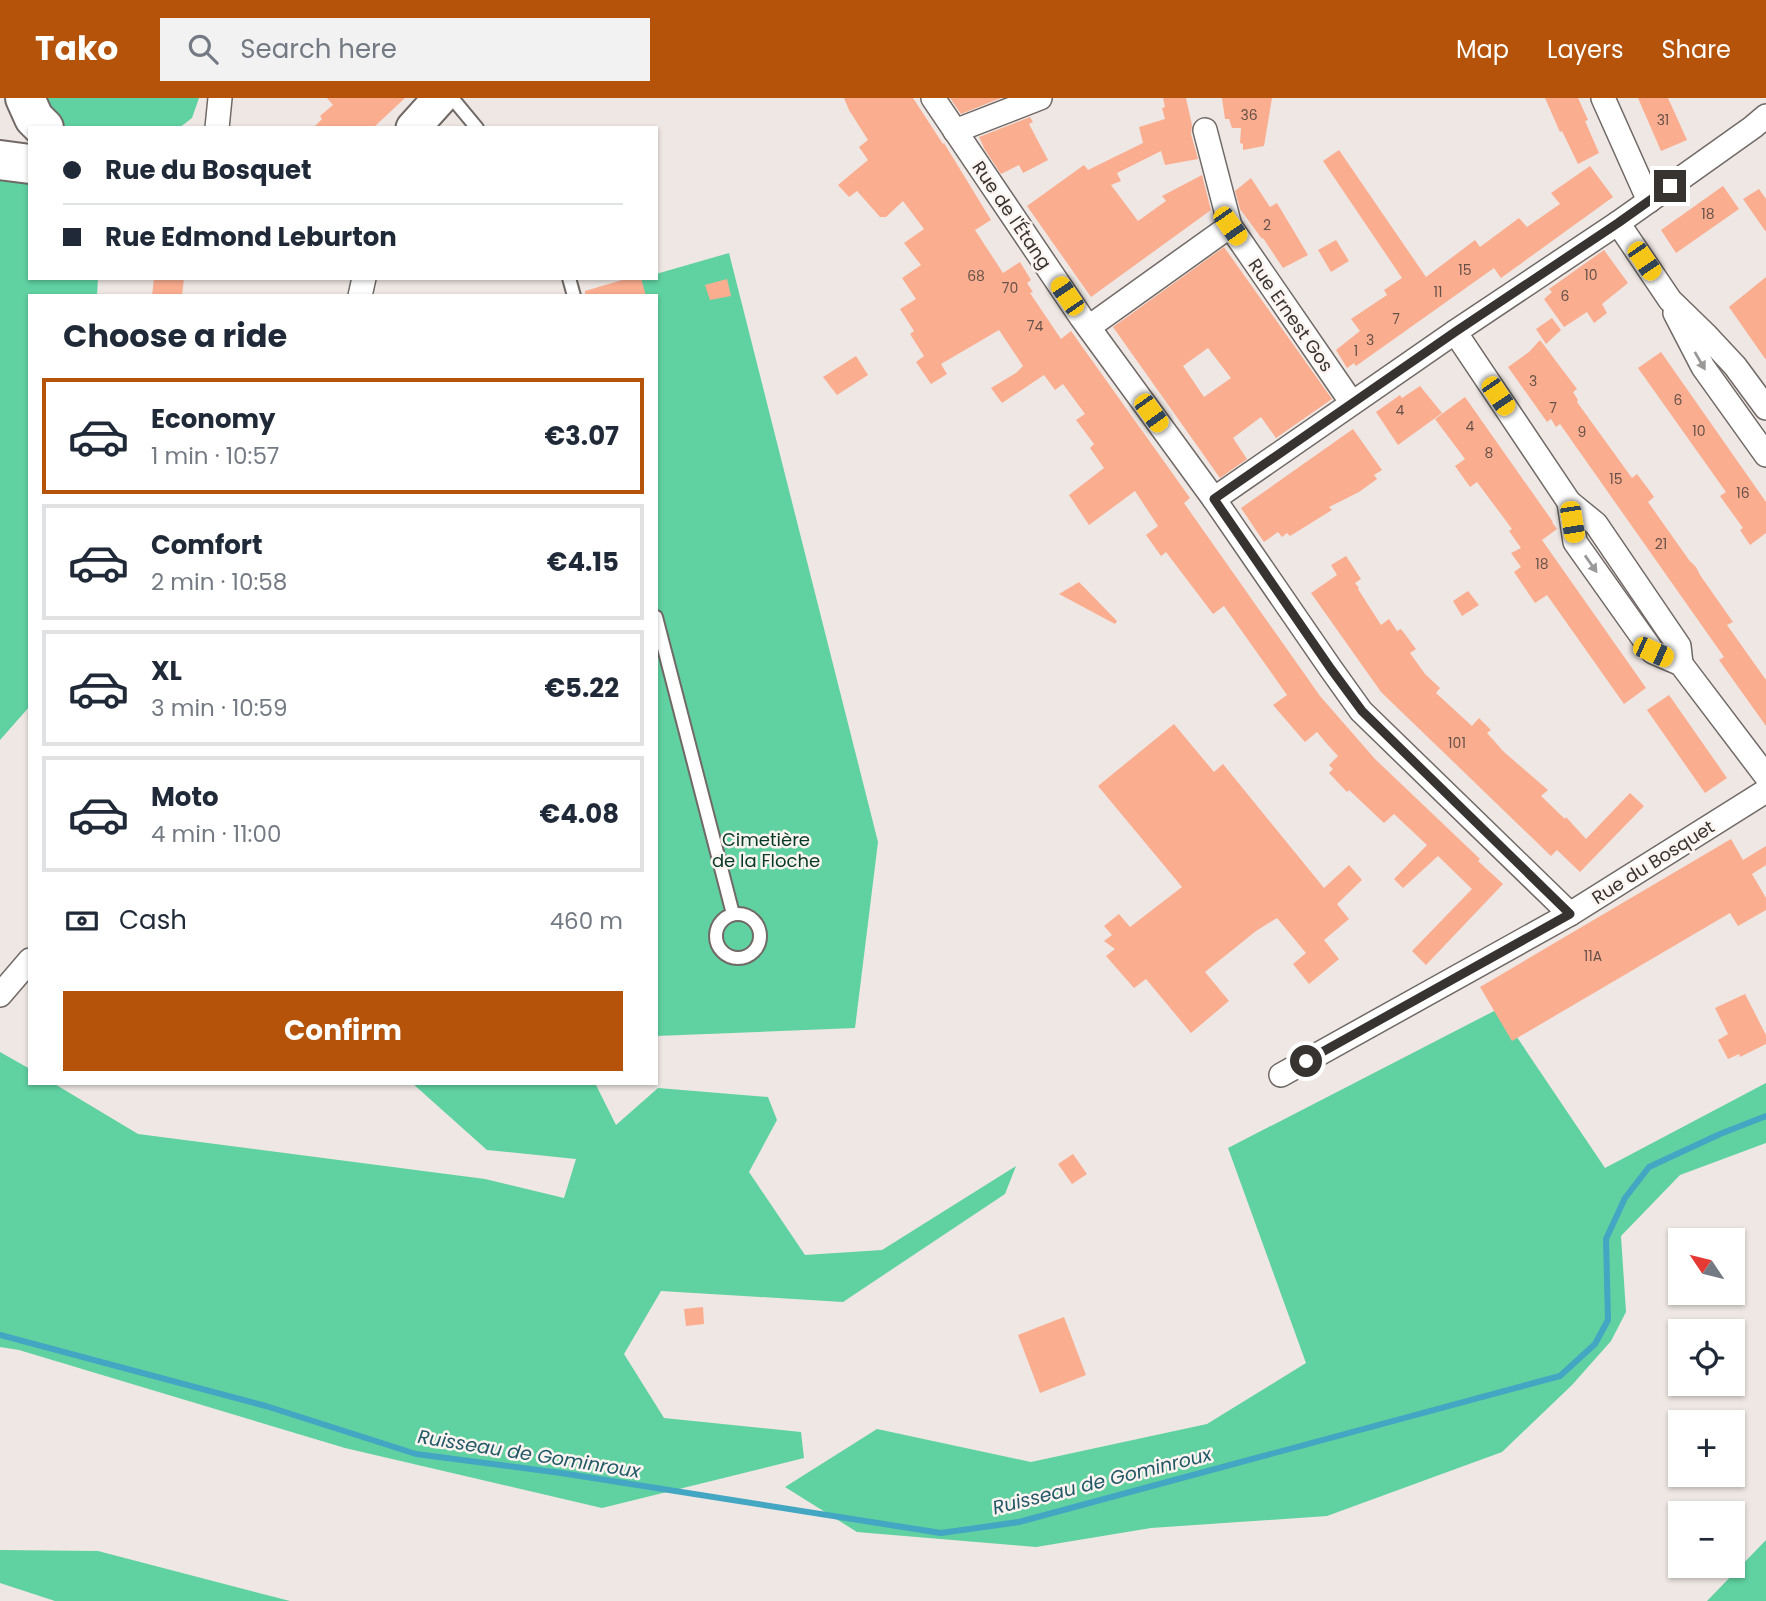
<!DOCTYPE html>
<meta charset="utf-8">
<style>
body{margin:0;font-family:Poppins,sans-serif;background:#f2f2f3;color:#1f2937;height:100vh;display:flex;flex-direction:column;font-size:26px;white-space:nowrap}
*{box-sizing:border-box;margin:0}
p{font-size:23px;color:#747a83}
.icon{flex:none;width:38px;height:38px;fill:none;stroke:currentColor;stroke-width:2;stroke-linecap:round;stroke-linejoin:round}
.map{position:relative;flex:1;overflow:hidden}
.drawer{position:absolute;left:28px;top:196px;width:630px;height:791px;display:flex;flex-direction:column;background:#fff;border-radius:0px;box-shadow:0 2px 5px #0004}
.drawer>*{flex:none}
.top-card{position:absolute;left:28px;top:28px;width:630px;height:154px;border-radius:0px;box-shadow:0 2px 5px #0004;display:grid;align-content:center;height:154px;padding:0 35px;background:#fff}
.needle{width:46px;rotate:305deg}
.fabs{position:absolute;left:1668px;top:1130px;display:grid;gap:14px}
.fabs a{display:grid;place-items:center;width:77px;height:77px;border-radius:0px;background:#fff;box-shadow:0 2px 5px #0004;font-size:35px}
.end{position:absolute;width:32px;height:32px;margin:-16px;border:9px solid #363331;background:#fff;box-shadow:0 0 0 4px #fff}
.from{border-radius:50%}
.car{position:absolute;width:21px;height:42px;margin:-21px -10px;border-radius:9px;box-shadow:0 0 5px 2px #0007;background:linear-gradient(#f5c518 24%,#345 0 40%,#f5c518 0 76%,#345 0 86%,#f5c518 0)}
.top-card b{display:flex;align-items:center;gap:24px;height:66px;font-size:26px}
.top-card b+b{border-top:2px solid #e0e1e3}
.top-card i{width:18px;height:18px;background:#1f2937}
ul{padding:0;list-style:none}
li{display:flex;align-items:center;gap:21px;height:116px;margin:0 14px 10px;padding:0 21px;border:4px solid #e0e1e3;border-radius:0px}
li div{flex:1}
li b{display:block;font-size:26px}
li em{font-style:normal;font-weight:700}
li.current{border-color:#b45309}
li>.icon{width:63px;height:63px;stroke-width:1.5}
h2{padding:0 35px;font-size:32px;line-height:84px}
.pay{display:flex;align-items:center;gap:18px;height:77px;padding:0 35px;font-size:26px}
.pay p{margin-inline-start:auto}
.primary-button{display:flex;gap:14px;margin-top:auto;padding:14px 35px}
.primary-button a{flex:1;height:80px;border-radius:0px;background:#b45309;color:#fff;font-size:28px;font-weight:700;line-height:80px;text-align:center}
header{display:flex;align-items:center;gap:42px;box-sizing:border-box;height:98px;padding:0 35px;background:#b45309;color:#fff}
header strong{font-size:33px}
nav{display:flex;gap:38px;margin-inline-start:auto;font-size:24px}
.search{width:490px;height:63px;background:#f2f2f3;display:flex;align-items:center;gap:18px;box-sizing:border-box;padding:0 24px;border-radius:0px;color:#747a83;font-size:26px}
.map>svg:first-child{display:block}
</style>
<header>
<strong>Tako</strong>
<div class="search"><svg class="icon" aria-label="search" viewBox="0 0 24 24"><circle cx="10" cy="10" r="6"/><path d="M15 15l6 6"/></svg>Search here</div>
<nav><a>Map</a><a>Layers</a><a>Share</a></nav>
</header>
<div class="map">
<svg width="1766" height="1503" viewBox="0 0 1766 1503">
<rect width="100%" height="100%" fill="#eee7e3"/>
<g fill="#60d1a1">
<path d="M 40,0 L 199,0 L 192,20 L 179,30 L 68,30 L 42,11 Z"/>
<path d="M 0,76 L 30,79 L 30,180 L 98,180 L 97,198 L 30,198 L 30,608 L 0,642 Z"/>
<path d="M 729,155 L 878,744 L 855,930 L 656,938 L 656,198 L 583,198 L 643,180 L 656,180 L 656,176 Z"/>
<path d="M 1498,911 L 1605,1070 L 1766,985 L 1766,1045 L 1680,1077 L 1621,1138 L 1626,1214 L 1611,1243 L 1572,1287 L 1502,1354 L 1327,1418 L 1151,1430 L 1036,1449 L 857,1434 L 785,1389 L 877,1331 L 1031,1364 L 1207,1326 L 1306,1265 L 1228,1050 Z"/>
<path d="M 0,954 L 30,971 L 30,985 L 53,985 L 138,1036 L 485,1081 L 564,1100 L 576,1061 L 487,1052 L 412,985 L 595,985 L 616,1027 L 658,990 L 768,999 L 777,1022 L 749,1074 L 805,1157 L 882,1152 L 1016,1068 L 1005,1096 L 843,1204 L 661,1193 L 624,1256 L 664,1320 L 801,1334 L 804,1360 L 602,1410 L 345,1350 L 19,1252 L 0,1249 Z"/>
<path d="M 1766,1442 L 1766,1503 L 1707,1503 L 1708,1502 Z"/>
<path d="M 0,1452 L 98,1453 L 290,1503 L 55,1503 L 0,1485 Z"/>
</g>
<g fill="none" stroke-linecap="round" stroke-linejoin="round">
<path stroke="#43a6c2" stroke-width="6" d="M 0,1237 L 266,1308 L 416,1356 L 561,1375 L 941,1435 L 1019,1424 L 1560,1278 L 1595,1246 L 1608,1222 L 1606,1141 L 1625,1100 L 1649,1069 L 1720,1036 L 1766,1018"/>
</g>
<g fill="#fbad90" fill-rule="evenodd">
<path d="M 327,0 L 405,0 L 373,30 L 313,30 L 322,21 L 320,18 L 333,7 Z"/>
<path d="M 844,0 L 913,0 L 943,46 L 944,45 L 991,122 L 975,132 L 1003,175 L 1020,164 L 1031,182 L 1027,185 L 1033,194 L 1030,195 L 1061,241 L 1071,233 L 1190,400 L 1184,405 L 1320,598 L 1375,661 L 1480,761 L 1478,763 L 1503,786 L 1426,867 L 1412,853 L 1472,791 L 1438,758 L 1403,790 L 1394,781 L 1427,747 L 1394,716 L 1384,725 L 1349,692 L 1347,694 L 1329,675 L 1333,671 L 1329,667 L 1338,658 L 1327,646 L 1317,634 L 1305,644 L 1273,607 L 1287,597 L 1224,508 L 1213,516 L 1166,454 L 1161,458 L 1146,437 L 1158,428 L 1135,393 L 1089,427 L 1069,397 L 1104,370 L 1090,350 L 1094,346 L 1076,322 L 1085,316 L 1063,286 L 1055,292 L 1044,277 L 1002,305 L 991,290 L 1016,275 L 1023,268 L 999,232 L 941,266 L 947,276 L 931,286 L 916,264 L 924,258 L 910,236 L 914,233 L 900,211 L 916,201 L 902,180 L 921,167 L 904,145 L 924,131 L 903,103 L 886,119 L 880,119 L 857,93 L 849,99 L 838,87 L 868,62 L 859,49 L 868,42 L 849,12 Z"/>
<path d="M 950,0 L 1001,0 L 961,16 Z"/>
<path d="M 1163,0 L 1186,0 L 1192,27 L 1191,36 L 1198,61 L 1165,67 L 1161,53 L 1117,75 L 1121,83 L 1111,87 L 1138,123 L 1166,103 L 1162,98 L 1202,77 L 1211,112 L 1091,199 L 1027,108 L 1084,67 L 1088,72 L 1143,45 L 1139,29 L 1165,21 L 1162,10 L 1165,9 Z"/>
<path d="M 1222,0 L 1272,0 L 1264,48 L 1243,52 L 1243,46 L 1240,45 L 1241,30 L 1232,30 L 1229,21 L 1225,21 Z"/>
<path d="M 1545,0 L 1578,0 L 1588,22 L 1585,23 L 1599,55 L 1578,66 L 1562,33 L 1560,34 Z"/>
<path d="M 1638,0 L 1668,0 L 1687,42 L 1661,53 Z"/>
<path d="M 1030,19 L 1033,24 L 1029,26 L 1048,62 L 1023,75 L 1019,67 L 1001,76 L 985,52 L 979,39 Z"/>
<path d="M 1339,52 L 1426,179 L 1475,142 L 1480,149 L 1519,120 L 1527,129 L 1560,106 L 1551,95 L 1590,68 L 1613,99 L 1501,180 L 1494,170 L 1356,268 L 1354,265 L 1347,270 L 1336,252 L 1360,233 L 1351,221 L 1387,197 L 1384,192 L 1402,180 L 1323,63 Z"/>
<path d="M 1251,80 L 1270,109 L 1277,105 L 1308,157 L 1283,170 L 1263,140 L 1262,141 L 1240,111 L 1235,93 Z"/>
<path d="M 1723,88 L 1739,111 L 1676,155 L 1661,132 Z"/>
<path d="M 1759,91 L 1766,101 L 1766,134 L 1743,101 Z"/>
<path d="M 1336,142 L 1349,163 L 1331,174 L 1318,152 Z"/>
<path d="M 1224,149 L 1332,301 L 1276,340 L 1261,319 L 1233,340 L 1247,361 L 1220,380 L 1113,229 ZM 1208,250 L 1231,280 L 1204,299 L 1183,268 Z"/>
<path d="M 1604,152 L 1628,185 L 1602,206 L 1607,215 L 1594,225 L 1587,214 L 1564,229 L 1544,201 L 1552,194 L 1549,191 Z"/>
<path d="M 1766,179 L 1766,262 L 1729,209 Z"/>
<path d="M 154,180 L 184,180 L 182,198 L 152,198 Z"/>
<path d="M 629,180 L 641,180 L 646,198 L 585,198 L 585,193 Z"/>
<path d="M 727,181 L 731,198 L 710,202 L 705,187 Z"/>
<path d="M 1552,220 L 1561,232 L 1546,246 L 1536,231 Z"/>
<path d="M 1540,242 L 1577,291 L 1573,294 L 1578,302 L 1577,304 L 1632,380 L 1637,376 L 1649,392 L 1654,399 L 1648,404 L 1689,462 L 1696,469 L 1700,477 L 1733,524 L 1727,527 L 1766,582 L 1766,628 L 1719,562 L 1724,559 L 1560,326 L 1556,329 L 1551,321 L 1547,324 L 1508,269 L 1529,254 Z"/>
<path d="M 1661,254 L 1766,404 L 1766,435 L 1750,447 L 1740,432 L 1743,430 L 1720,398 L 1726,394 L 1638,270 Z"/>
<path d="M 856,258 L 868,277 L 837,297 L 823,279 Z"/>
<path d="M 1420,288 L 1442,315 L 1398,347 L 1376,314 L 1400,297 L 1402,300 Z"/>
<path d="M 1465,299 L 1553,424 L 1552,424 L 1557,431 L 1542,442 L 1646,590 L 1624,606 L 1547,497 L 1535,505 L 1514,474 L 1521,469 L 1511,455 L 1521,450 L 1509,433 L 1512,431 L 1477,384 L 1470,389 L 1455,368 L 1465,361 L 1435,321 Z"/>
<path d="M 1353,331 L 1382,372 L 1374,377 L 1377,381 L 1359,394 L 1329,409 L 1332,412 L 1290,438 L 1287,435 L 1282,439 L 1278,434 L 1264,444 L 1241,410 Z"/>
<path d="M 1346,458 L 1361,481 L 1355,485 L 1359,490 L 1358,491 L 1381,527 L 1389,521 L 1397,533 L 1401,531 L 1416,551 L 1410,555 L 1425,576 L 1440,590 L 1436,595 L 1472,628 L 1479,620 L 1491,632 L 1487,635 L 1504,654 L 1548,692 L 1541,698 L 1565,721 L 1566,719 L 1586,741 L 1630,695 L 1644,708 L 1580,774 L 1557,752 L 1551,758 L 1381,594 L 1311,495 L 1337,477 L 1331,467 Z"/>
<path d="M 1079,484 L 1117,523 L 1115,526 L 1059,496 Z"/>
<path d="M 1468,493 L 1479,507 L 1462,518 L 1453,503 Z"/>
<path d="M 1669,597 L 1727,680 L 1705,695 L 1647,612 Z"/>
<path d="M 1174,626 L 1214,674 L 1223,666 L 1324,790 L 1349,767 L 1362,782 L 1337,806 L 1349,821 L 1324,842 L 1339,861 L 1309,886 L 1293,866 L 1306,855 L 1277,820 L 1256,833 L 1205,874 L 1229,903 L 1191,935 L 1146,881 L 1134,890 L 1106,858 L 1115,851 L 1104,843 L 1112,837 L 1104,828 L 1119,816 L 1130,829 L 1182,789 L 1098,688 Z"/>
<path d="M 1731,741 L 1743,762 L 1766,748 L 1766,767 L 1752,776 L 1766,800 L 1766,812 L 1738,828 L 1730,815 L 1512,943 L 1480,889 Z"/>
<path d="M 1745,896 L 1766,937 L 1766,946 L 1740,959 L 1739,956 L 1728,961 L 1718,942 L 1728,936 L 1715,910 Z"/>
<path d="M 1073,1056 L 1087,1076 L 1072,1086 L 1058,1066 Z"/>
<path d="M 703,1209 L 704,1226 L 686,1228 L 684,1211 Z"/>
<path d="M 1064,1219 L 1086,1277 L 1040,1295 L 1018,1237 Z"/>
</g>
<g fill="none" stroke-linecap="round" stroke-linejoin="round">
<g stroke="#706966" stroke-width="16">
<g id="lane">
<path d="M 452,0 L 477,30"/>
<path d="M 569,180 L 574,198"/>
<path d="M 656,519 L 733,816"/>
<circle cx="738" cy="838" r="22"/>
</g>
</g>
<g stroke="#706966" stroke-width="26">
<g id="street">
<path d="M 933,0 L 1081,219 L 1214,401 L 1331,571 L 1361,613 L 1570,816"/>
<path d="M 1603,0 L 1649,103"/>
<path d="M 217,30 L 220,0"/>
<path d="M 1205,32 L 1230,128 L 1352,305"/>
<path d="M 955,33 L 1040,0"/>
<path d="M 1618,125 L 1670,202 L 1707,238 L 1735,268 L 1766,310"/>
<path d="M 360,198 L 364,180"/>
<path d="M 1675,215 L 1703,269 L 1766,357"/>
<path d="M 1089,229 L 1230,128"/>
<path d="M 1455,234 L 1569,404 L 1596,426 L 1679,548 L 1681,566"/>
<path d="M 1214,401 L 1455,234 L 1618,125 L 1753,29 L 1766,18"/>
<path d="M 1569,404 L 1575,444 L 1653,554 L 1681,566 L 1766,678"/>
<path d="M 0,897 L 30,862"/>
<path d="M 1281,977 L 1570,816 L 1766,693"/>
</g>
</g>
<g stroke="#706966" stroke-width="37">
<path id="secondary" d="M 413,30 L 440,0"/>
</g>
<g stroke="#706966" stroke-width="42">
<g id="highway">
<path d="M 25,0 L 34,20 L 44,30"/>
<path d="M 0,62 L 30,66"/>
</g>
</g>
<use href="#lane" stroke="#fff" stroke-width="12"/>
<use href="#street" stroke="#fff" stroke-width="23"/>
<use href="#secondary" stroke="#fff" stroke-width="33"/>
<use href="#highway" stroke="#fff" stroke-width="38"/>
</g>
<defs><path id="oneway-solid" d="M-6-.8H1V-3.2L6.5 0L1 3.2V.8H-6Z" transform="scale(1.75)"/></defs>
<g fill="#9a9998">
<use href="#oneway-solid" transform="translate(1700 263) rotate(60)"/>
<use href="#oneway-solid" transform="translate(1591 466) rotate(55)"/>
</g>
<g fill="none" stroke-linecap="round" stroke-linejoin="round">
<path stroke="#363331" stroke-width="9" d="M 1306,963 L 1570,816 L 1362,613 L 1331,571 L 1214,401 L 1455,234 L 1618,125 L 1670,88"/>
</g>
<g text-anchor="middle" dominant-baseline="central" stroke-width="5" stroke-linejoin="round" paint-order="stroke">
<g font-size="14" fill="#675249">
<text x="1249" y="17">36</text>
<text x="1663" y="22">31</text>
<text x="1708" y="116">18</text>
<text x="1267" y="127">2</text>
<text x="1465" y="172">15</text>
<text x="1591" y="177">10</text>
<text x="976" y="178">68</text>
<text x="1010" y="190">70</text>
<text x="1438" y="194">11</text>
<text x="1565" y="198">6</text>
<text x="1396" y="221">7</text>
<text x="1035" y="228">74</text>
<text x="1370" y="242">3</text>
<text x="1356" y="253">1</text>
<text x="1533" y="283">3</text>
<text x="1678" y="302">6</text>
<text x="1553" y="310">7</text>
<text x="1400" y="312">4</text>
<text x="1470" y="328">4</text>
<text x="1699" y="333">10</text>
<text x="1582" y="334">9</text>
<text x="1489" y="355">8</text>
<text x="1616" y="381">15</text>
<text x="1743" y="395">16</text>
<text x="1661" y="446">21</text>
<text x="1542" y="466">18</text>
<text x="1457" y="645">101</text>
<text x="1593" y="858">11A</text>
</g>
<g font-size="18" fill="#363331" stroke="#fcf4f0">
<text transform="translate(1012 117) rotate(56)">Rue de l'Étang</text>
<text transform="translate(1291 217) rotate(55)">Rue Ernest Gos</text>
<text transform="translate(1653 764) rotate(-32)">Rue du Bosquet</text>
</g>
<g font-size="18" fill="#063927" stroke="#fcf4f0">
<text x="766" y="741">Cimetière<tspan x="766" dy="21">de la Floche</tspan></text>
</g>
<g font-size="19" font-style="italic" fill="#225868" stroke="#fcf4f0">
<text transform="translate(529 1356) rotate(9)">Ruisseau de Gominroux</text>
<text transform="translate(1102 1383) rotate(-14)">Ruisseau de Gominroux</text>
</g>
</g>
</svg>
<div class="fabs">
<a><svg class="needle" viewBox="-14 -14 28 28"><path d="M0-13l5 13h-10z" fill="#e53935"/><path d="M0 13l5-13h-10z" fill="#747a83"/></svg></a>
<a><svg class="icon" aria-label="locate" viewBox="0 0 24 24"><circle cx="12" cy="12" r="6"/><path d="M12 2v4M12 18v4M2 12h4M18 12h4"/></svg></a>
<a>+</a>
<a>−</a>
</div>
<i class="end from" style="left:1306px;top:963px"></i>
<i class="end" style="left:1670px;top:88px"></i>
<i class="car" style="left:1230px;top:128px;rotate:145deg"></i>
<i class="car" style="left:1644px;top:163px;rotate:146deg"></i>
<i class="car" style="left:1067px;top:198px;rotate:326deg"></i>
<i class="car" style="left:1498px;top:298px;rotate:146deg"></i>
<i class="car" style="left:1151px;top:315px;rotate:144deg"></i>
<i class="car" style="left:1572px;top:424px;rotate:171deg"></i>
<i class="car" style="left:1653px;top:554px;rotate:114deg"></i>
<div class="top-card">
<b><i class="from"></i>Rue du Bosquet</b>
<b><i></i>Rue Edmond Leburton</b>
</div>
<section class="drawer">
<h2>Choose a ride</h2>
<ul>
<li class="current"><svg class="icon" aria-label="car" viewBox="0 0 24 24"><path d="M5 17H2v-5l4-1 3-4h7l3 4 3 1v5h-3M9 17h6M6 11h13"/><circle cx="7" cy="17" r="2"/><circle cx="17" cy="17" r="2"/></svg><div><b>Economy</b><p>1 min · 10:57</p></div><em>€3.07</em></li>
<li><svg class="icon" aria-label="car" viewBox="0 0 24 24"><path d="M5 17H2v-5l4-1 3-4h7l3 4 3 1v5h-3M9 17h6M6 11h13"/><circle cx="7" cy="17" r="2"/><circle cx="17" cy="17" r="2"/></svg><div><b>Comfort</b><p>2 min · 10:58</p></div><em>€4.15</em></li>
<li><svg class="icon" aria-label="car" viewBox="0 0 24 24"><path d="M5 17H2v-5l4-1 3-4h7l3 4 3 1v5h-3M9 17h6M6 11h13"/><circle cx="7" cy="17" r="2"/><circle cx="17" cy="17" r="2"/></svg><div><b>XL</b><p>3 min · 10:59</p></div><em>€5.22</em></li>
<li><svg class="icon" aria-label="car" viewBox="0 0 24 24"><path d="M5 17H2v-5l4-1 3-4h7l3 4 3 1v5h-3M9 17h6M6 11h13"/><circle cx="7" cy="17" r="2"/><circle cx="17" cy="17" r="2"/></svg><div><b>Moto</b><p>4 min · 11:00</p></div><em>€4.08</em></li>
</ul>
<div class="pay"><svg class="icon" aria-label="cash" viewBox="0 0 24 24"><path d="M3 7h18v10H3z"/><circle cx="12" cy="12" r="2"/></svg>Cash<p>460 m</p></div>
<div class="primary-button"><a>Confirm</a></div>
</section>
</div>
